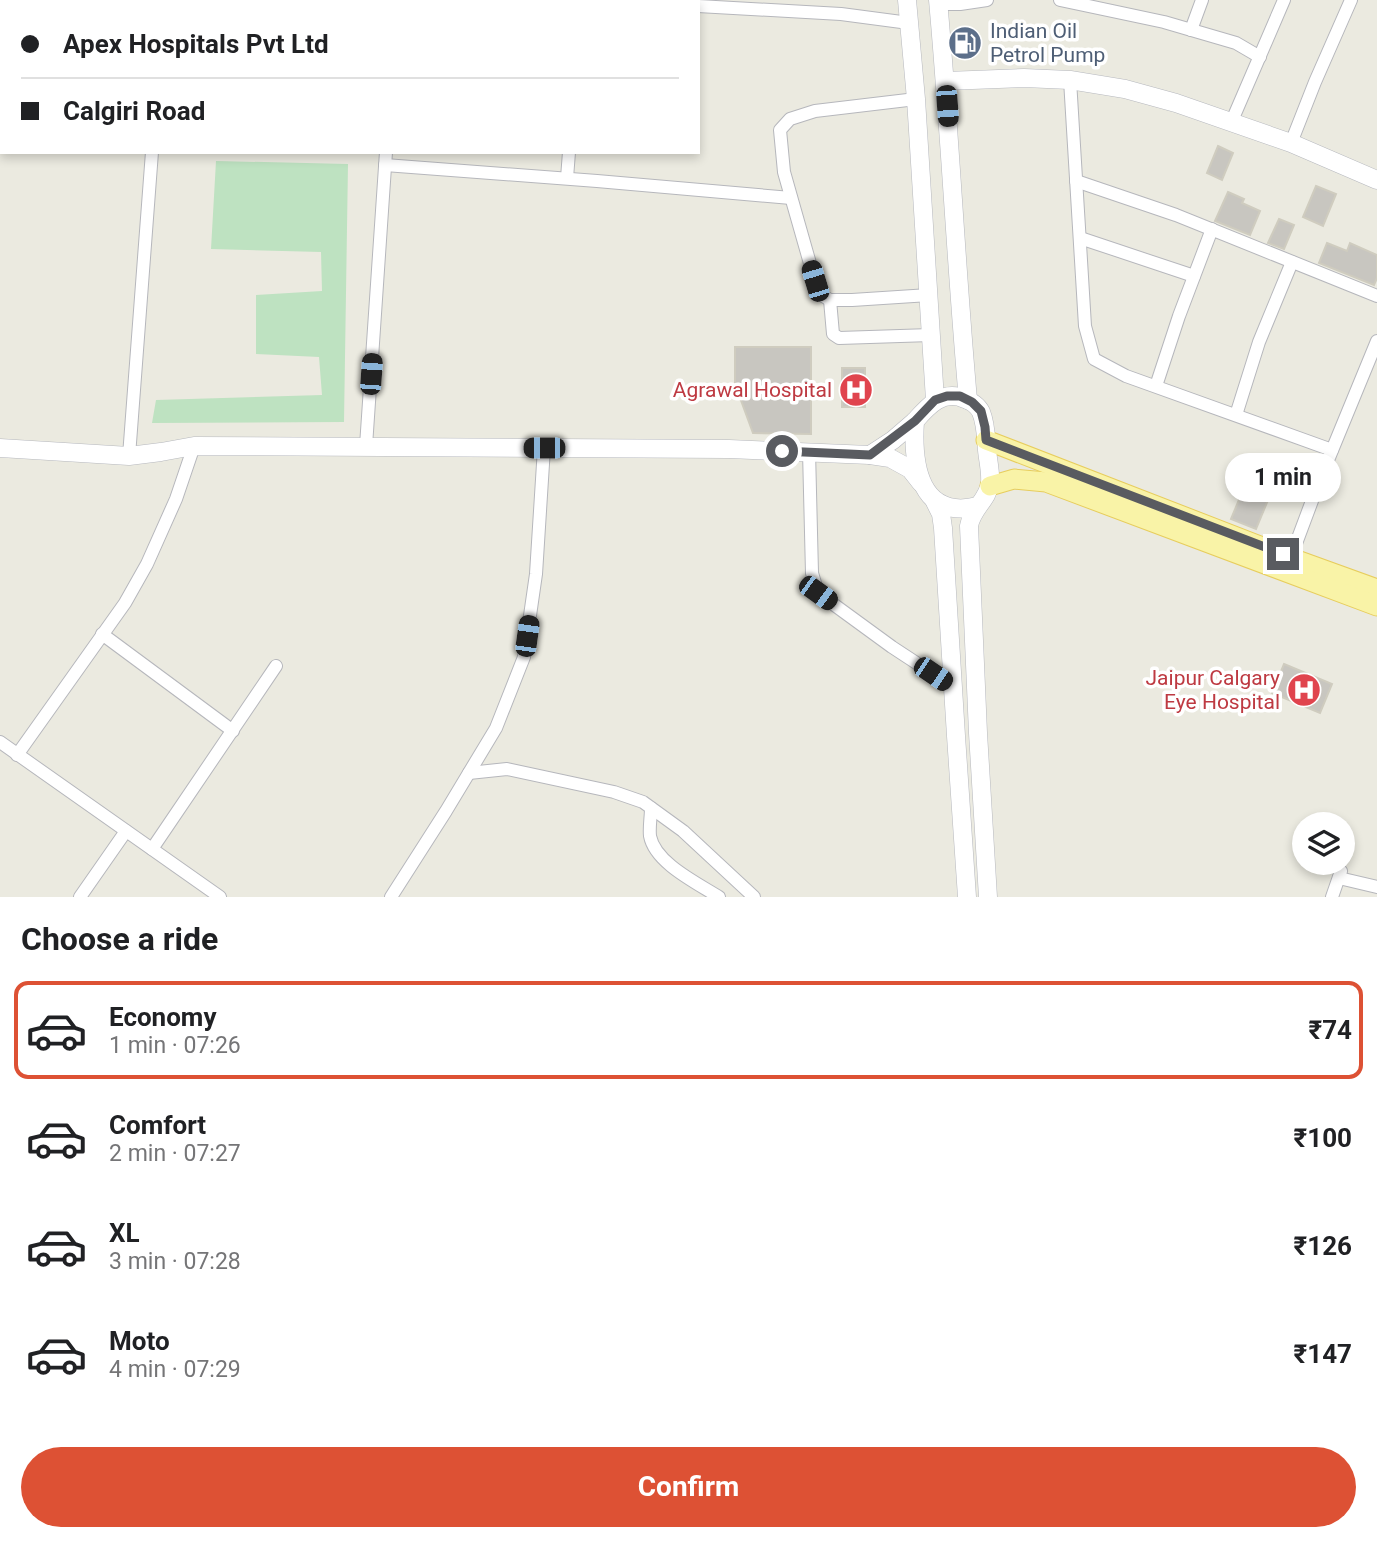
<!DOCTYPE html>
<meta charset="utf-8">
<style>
body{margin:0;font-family:Roboto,sans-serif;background:#f2f2f2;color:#202124;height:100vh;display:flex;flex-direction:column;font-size:26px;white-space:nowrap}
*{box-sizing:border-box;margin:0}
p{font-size:23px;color:#757577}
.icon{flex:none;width:38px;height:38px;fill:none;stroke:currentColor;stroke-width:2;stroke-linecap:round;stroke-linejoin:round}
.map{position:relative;height:897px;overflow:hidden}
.drawer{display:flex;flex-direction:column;background:#fff;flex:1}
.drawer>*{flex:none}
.guide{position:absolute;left:0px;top:0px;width:700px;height:154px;box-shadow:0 4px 10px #0003;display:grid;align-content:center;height:154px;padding:0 21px;background:#fff}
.buttons{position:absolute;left:1292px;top:812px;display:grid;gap:14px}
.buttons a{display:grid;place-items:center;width:63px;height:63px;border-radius:50%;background:#fff;box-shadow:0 4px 10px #0003;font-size:35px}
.end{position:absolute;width:32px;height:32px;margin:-16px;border:9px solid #595b60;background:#fff;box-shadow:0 0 0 4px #fff}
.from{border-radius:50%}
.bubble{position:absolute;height:49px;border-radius:24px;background:#fff;box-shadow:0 4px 10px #0003;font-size:23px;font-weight:700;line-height:49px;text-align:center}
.car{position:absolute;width:21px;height:42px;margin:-21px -10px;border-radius:9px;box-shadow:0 0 5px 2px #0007;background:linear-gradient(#222 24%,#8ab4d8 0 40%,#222 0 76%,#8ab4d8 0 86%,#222 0)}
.guide b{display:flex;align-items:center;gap:24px;height:66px;font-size:26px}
.guide b+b{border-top:2px solid #e0e0e0}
.guide i{width:18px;height:18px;background:#202124}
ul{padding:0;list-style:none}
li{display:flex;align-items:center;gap:21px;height:98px;margin:0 14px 10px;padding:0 7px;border:4px solid transparent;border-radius:14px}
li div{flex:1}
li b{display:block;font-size:26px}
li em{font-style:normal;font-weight:700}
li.on{border-color:#dd5134}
li>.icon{width:63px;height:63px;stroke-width:1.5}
h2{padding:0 21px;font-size:32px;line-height:84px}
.action{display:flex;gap:14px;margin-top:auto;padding:14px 21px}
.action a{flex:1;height:80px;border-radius:42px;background:#dd5134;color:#fff;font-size:28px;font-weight:700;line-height:80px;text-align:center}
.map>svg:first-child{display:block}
</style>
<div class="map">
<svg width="1377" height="897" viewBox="0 0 1377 897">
<rect width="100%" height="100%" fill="#ebeae0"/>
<path fill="#bee2c1" d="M 216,161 L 348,164 L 344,422 L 152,423 L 156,400 L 322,395 L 319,357 L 256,354 L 256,295 L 322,291 L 321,252 L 211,249 Z"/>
<g fill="#c8c6c0" stroke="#cfccbf" stroke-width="2">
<path d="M 1218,146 L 1233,153 L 1222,180 L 1207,173 Z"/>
<path d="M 1316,186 L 1336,194 L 1323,226 L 1303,217 Z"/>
<path d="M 1228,192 L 1244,199 L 1242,203 L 1260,211 L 1250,235 L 1215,221 Z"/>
<path d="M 1279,219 L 1294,225 L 1284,249 L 1268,243 Z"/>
<path d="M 1327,243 L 1347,251 L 1350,243 L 1377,255 L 1377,278 L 1374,285 L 1319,263 Z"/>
<path d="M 735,347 L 811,347 L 811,434 L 753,433 L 735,384 Z"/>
<rect x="842" y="368" width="23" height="39"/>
<path d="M 1243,490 L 1268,500 L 1256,529 L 1231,519 Z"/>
<path d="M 1284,664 L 1332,684 L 1320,713 L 1272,693 Z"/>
</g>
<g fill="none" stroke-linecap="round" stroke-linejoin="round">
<g stroke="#b6b7bc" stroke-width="14">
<g id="street">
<path d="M 162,0 L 163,2"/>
<path d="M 652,0 L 666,2"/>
<path d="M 1060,0 L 1164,22 L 1236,43 L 1260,57"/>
<path d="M 397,2 L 397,0"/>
<path d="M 938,4 L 960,4 L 987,0"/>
<path d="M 698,6 L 841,14 L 909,23"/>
<path d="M 1191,30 L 1202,0"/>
<path d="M 1070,80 L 1085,326 L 1094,359 L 1126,376 L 1332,450"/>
<path d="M 0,87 L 2,87"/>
<path d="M 916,99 L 815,111 L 790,119 L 780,130 L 784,172 L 815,281 L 823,296 L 830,300 L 852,300 L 929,295"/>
<path d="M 1231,123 L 1284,0"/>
<path d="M 1291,143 L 1315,82 L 1351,0"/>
<path d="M 385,165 L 597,181 L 791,198"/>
<path d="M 567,178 L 569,152"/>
<path d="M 1076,181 L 1176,215 L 1377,296"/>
<path d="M 1080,238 L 1194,276"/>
<path d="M 830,300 L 833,334 L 839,338 L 931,335"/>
<path d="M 1156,386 L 1179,316 L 1212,229"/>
<path d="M 1236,415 L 1259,342 L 1292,262"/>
<path d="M 366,446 L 386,152"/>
<path d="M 809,451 L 812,573 L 818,593 L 892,647 L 953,687"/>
<path d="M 129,456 L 152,152"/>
<path d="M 1288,565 L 1319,482 L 1377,341"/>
<path d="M 102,634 L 233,731"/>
<path d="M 0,742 L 220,897"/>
<path d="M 17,755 L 125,603 L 147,564 L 176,499 L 194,446"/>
<path d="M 469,773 L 507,769 L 614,792 L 643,802 L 683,831 L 754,897"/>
<path d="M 651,808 C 651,817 649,827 650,836 C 655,863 697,883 719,897"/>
<path d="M 152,849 L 276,666"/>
<path d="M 1339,878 L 1377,887"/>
<path d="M 80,897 L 126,831"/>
<path d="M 391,897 L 446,811 L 496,728 L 524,657 L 536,574 L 544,448"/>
<path d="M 1332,897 L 1341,871"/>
</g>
</g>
<g stroke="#b6b8be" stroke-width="19">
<g id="secondary">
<path d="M 907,0 L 916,99 L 935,400"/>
<path d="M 938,0 C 950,133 956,267 968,400"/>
<path d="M 946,81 L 1024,78 L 1070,80 L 1125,89 L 1176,103 L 1291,143 L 1377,180"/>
<path d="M 0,448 L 129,456 L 161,452 L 194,446 L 729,449 L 870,455 L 890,458 L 910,469 L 921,483"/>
<path d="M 870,455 L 893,440 L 915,421"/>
<path d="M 935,502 L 941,514 L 943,528 L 956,736 L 967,897"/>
<path d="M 978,506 C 920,521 912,465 915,421 C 928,406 943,389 965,399 C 971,401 978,406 981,412 C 986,424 986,438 987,450 C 988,461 991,472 990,483 C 988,500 972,508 969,526 L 978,733 L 988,897"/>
</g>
</g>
<g stroke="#e7cd5d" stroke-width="21">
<g id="primary">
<path d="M 986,440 L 1291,558 L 1377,589"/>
<path d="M 990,486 L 1014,479 L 1046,482 L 1377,606"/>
</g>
</g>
<use href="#street" stroke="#fff" stroke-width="12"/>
<use href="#secondary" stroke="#fff" stroke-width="18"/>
<use href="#primary" stroke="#f9f3a7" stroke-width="19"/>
</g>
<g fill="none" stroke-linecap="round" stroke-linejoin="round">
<path stroke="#595b60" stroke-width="9" d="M 782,451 L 870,455 L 915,421 L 935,400 L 947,396 L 960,396 L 972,402 L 981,411 L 985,427 L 986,440 L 1283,554"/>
</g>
<defs>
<g id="fuel-disc" transform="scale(1.75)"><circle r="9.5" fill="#5c6f8a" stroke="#fff"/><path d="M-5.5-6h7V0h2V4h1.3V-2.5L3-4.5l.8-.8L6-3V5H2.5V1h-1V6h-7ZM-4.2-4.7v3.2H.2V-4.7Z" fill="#fff"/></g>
<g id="hospital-disc" transform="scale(1.75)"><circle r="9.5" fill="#e0444e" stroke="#fff"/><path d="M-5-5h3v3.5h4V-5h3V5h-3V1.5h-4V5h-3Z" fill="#fff"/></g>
</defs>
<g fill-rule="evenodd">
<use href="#fuel-disc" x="965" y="43"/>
<use href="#hospital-disc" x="856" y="390"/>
<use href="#hospital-disc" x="1304" y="690"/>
</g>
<g text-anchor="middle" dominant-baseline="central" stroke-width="7" stroke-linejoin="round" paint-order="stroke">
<g font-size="21" fill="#4e5e75" stroke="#fff" text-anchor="start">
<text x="990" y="31">Indian Oil<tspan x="990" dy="24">Petrol Pump</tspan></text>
</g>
<g font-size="21" fill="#be3a42" stroke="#fff" text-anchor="end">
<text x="832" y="390">Agrawal Hospital</text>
<text x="1280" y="678">Jaipur Calgary<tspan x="1280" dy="24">Eye Hospital</tspan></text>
</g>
</g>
</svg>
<div class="buttons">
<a><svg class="icon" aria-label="layers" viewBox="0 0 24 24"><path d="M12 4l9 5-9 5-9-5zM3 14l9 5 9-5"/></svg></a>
</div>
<i class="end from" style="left:782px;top:451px"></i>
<i class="end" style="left:1283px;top:554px"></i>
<div class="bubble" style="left:1225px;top:453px;width:116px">1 min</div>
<i class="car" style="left:947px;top:106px;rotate:176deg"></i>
<i class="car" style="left:815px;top:281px;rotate:343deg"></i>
<i class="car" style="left:371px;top:374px;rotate:4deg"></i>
<i class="car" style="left:544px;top:448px;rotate:270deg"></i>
<i class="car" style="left:818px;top:593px;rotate:126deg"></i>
<i class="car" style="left:527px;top:636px;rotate:8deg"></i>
<i class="car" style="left:933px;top:674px;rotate:124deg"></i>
<div class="guide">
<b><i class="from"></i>Apex Hospitals Pvt Ltd</b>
<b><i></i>Calgiri Road</b>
</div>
</div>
<section class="drawer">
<h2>Choose a ride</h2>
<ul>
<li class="on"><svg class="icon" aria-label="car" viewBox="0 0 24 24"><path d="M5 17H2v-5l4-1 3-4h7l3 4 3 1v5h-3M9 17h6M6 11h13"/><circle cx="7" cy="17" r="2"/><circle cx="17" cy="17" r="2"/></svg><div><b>Economy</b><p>1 min · 07:26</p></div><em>₹74</em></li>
<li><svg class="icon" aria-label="car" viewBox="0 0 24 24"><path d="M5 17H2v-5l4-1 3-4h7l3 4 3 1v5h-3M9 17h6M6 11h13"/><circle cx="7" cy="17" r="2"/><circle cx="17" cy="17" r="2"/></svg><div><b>Comfort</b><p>2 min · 07:27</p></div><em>₹100</em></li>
<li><svg class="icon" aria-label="car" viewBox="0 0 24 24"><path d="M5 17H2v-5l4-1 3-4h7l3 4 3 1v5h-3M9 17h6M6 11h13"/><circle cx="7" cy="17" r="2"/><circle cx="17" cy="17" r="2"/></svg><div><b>XL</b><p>3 min · 07:28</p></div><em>₹126</em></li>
<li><svg class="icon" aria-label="car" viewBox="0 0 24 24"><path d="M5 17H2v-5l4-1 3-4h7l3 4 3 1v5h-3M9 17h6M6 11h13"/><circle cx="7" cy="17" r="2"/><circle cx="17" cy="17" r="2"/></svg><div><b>Moto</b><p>4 min · 07:29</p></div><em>₹147</em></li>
</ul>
<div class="action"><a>Confirm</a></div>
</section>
